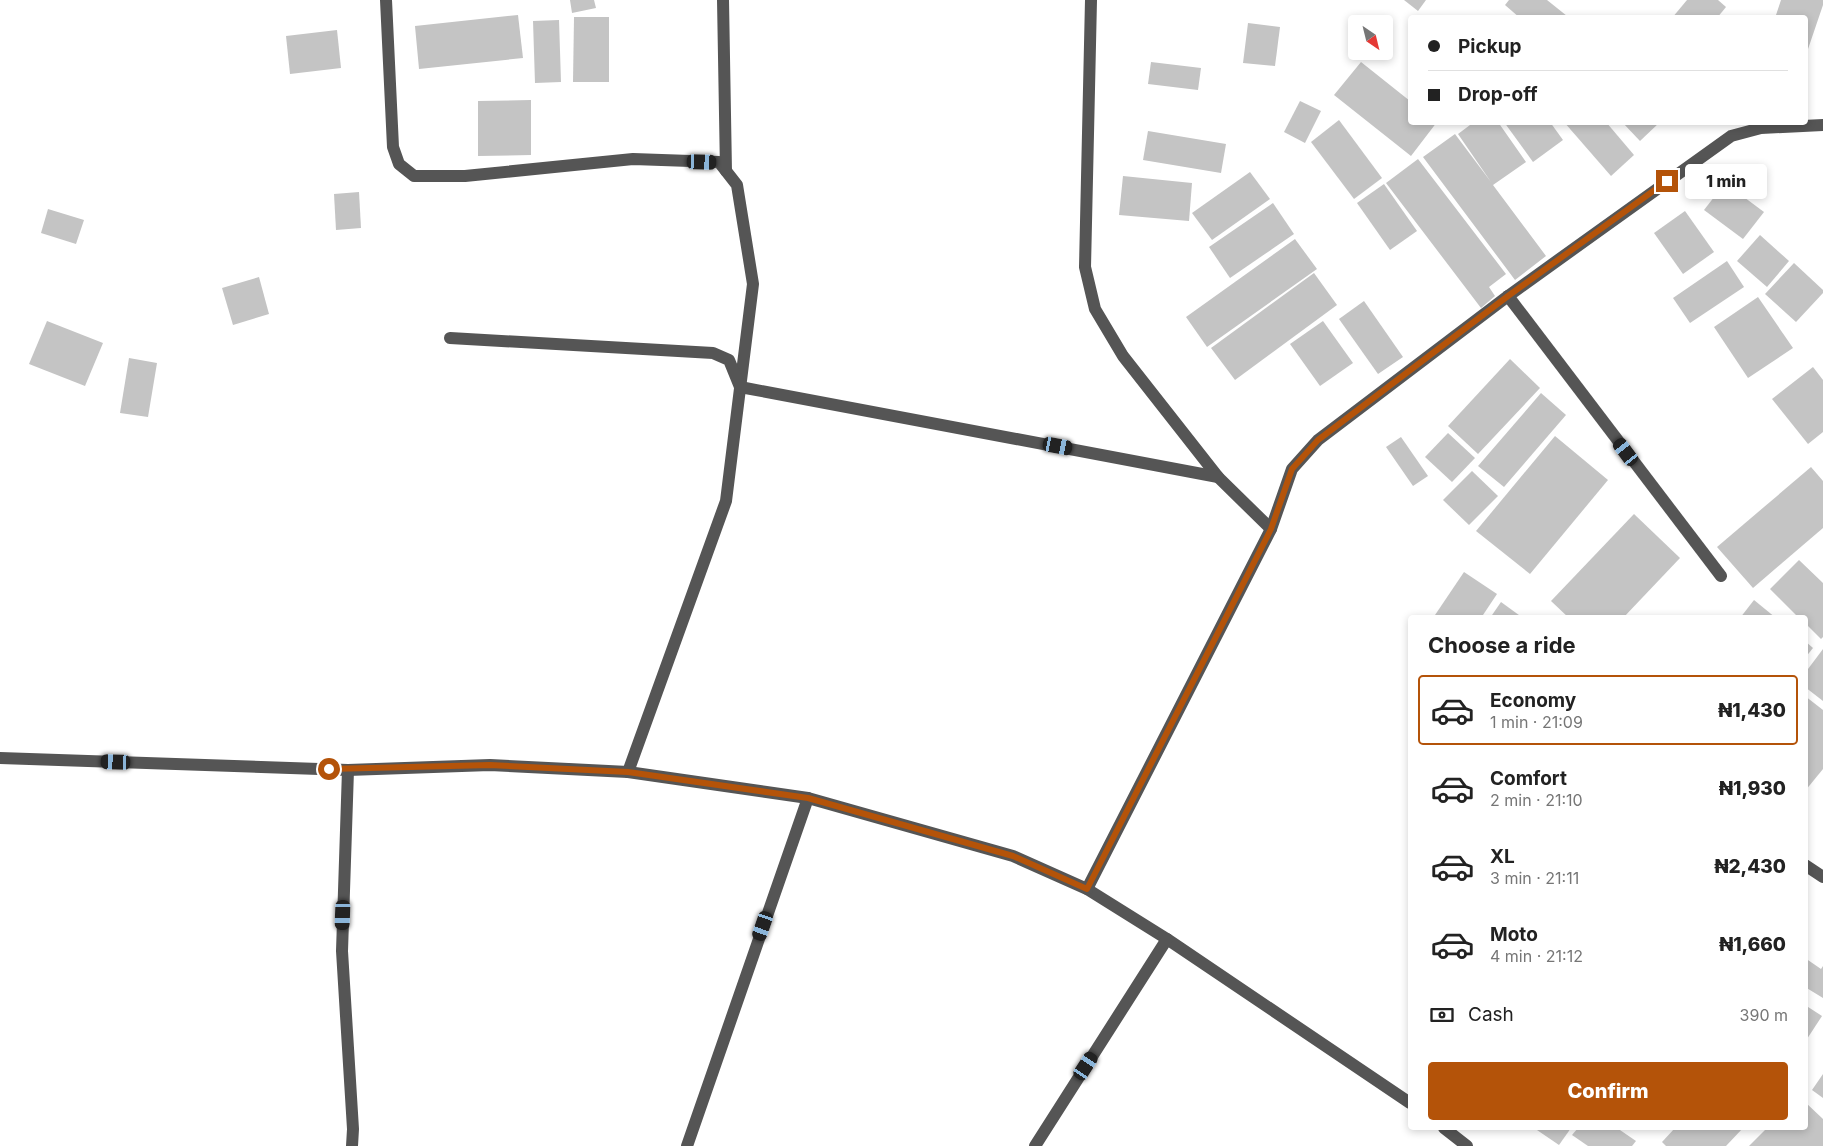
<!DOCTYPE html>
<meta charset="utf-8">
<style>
body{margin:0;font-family:Inter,sans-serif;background:#f6f6f6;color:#222;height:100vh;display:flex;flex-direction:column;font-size:19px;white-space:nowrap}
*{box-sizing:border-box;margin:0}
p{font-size:16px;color:#767676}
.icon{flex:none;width:28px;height:28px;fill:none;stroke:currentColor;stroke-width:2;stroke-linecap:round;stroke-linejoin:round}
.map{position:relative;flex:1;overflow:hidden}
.details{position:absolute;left:1408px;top:615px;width:400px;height:515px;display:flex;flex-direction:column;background:#fff;border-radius:5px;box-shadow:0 2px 8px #0003}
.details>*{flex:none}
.banner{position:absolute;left:1408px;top:15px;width:400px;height:110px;border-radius:5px;box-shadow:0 2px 8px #0003;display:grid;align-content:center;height:110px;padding:0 20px;background:#fff}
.needle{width:32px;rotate:145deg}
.buttons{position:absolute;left:1348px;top:15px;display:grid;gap:10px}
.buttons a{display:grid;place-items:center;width:45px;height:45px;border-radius:5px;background:#fff;box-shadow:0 2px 8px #0003;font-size:25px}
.end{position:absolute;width:22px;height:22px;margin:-11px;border:6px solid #b45309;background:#fff;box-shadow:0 0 0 2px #fff}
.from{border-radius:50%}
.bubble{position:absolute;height:35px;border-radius:5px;background:#fff;box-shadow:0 2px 8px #0003;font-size:16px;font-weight:800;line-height:35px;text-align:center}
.car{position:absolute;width:15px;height:30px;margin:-15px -8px;border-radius:6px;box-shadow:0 0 4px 1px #0007;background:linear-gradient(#222 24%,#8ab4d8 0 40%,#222 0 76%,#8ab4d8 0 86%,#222 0)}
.banner b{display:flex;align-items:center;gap:18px;height:48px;font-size:19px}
.banner b+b{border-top:1px solid #e0e0e0}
.banner i{width:12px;height:12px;background:#222}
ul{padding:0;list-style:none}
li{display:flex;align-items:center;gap:15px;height:70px;margin:0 10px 8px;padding:0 10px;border:2px solid transparent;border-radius:5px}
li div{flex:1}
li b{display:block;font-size:19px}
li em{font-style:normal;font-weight:800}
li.on{border-color:#b45309}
li>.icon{width:45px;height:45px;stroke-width:1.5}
h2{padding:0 20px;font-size:22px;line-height:60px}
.pay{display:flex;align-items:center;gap:12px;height:55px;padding:0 20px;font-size:19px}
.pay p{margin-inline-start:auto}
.cta{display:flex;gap:10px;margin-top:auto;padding:10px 20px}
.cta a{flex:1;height:58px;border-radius:5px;background:#b45309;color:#fff;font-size:20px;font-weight:800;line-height:58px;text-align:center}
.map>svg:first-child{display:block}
</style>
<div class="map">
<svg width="1823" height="1146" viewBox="0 0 1823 1146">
<rect width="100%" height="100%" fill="#fff"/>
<g fill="#c4c4c4">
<path d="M 570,0 L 594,0 L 596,8 L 572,13 Z"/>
<path d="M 1404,0 L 1426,0 L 1418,11 Z"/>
<path d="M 1509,0 L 1547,0 L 1567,16 L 1520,18 L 1505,5 Z"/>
<path d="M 1687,0 L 1718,0 L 1726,7 L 1717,18 L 1672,18 Z"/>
<path d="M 1781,0 L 1823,0 L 1823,5 L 1807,52 L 1805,51 L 1805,18 L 1775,18 Z"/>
<path d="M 518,15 L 523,58 L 419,69 L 415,26 Z"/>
<path d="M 574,17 L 609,17 L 609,82 L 573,82 Z"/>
<path d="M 559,20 L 561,82 L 535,83 L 533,21 Z"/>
<path d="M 1248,23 L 1280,27 L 1275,66 L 1243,63 Z"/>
<path d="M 337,30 L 341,68 L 290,74 L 286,36 Z"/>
<path d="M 1151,62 L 1201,68 L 1198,90 L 1148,84 Z"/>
<path d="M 1361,62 L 1410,101 L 1410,122 L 1437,122 L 1411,156 L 1334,95 Z"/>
<path d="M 531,100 L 531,155 L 478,156 L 478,101 Z"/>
<path d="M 1300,101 L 1321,111 L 1305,143 L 1284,132 Z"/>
<path d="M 1339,120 L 1382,178 L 1354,199 L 1311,142 Z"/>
<path d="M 1474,122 L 1498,122 L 1526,162 L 1493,185 L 1546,256 L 1515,280 L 1423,157 L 1455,134 L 1491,182 L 1458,134 Z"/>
<path d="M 1504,122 L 1550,122 L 1563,140 L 1533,162 Z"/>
<path d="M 1564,122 L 1606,122 L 1634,155 L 1611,176 Z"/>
<path d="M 1622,122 L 1660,122 L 1640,141 Z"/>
<path d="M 1148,131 L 1226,144 L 1221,173 L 1143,160 Z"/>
<path d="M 1418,159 L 1506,274 L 1489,287 L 1495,296 L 1481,308 L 1386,183 Z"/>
<path d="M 1250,172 L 1270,199 L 1212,240 L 1192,213 Z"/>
<path d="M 1123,176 L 1192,183 L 1189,221 L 1119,215 Z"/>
<path d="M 1725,183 L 1764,212 L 1743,239 L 1704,210 Z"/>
<path d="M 1384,184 L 1417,231 L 1390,250 L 1357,203 Z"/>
<path d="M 359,192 L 361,228 L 336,230 L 334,194 Z"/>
<path d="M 1273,203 L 1294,234 L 1230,278 L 1209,247 Z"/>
<path d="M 48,209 L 84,220 L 76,244 L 41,233 Z"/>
<path d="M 1685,211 L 1714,252 L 1683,274 L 1654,233 Z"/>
<path d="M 1760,235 L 1789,261 L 1767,287 L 1737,261 Z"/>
<path d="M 1295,239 L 1317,269 L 1207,347 L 1186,317 Z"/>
<path d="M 1727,261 L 1744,287 L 1690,323 L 1673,298 Z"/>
<path d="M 1794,263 L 1823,290 L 1823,293 L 1796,322 L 1765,294 Z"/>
<path d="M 1314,273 L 1337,305 L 1235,380 L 1211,348 Z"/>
<path d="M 259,277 L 269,314 L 233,325 L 222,288 Z"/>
<path d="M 1758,297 L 1793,348 L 1748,378 L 1714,327 Z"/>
<path d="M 1364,301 L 1403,357 L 1378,374 L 1339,319 Z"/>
<path d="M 47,321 L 103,343 L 85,386 L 29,364 Z"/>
<path d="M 1323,321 L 1353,363 L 1320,386 L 1290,344 Z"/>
<path d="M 129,358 L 157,363 L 148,417 L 120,413 Z"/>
<path d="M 1510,359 L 1540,388 L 1478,454 L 1448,426 Z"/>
<path d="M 1813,367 L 1823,380 L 1823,432 L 1808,444 L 1772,399 Z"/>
<path d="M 1541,393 L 1566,415 L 1504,487 L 1478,466 Z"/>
<path d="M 1448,433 L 1475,458 L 1452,482 L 1425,457 Z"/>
<path d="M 1555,436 L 1608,480 L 1530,574 L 1476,531 Z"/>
<path d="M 1401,437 L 1428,476 L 1413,486 L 1386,447 Z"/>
<path d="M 1811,467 L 1823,481 L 1823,528 L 1753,588 L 1717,547 Z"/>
<path d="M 1472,471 L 1498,496 L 1469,525 L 1443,500 Z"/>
<path d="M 1634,514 L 1680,558 L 1623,618 L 1569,618 L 1551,601 Z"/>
<path d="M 1799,560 L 1823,583 L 1823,637 L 1821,639 L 1805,623 L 1805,618 L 1799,618 L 1770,589 Z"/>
<path d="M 1464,572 L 1497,594 L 1481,618 L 1433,618 Z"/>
<path d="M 1754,600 L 1776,618 L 1740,618 Z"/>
<path d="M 1501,602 L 1523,618 L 1490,618 Z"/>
<path d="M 1805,641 L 1813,648 L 1805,658 Z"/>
<path d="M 1823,649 L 1823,701 L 1805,687 L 1805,673 Z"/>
<path d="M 1805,696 L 1823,710 L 1823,769 L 1805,791 Z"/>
<path d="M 1805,958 L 1821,969 L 1823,966 L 1823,998 L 1805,987 Z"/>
<path d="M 1805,1005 L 1822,1016 L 1805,1042 Z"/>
<path d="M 1823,1074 L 1823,1098 L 1812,1090 Z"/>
<path d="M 1805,1102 L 1823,1119 L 1823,1146 L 1749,1146 L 1767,1128 L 1805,1128 Z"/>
<path d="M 1534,1128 L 1571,1128 L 1559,1145 Z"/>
<path d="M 1578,1128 L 1617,1128 L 1636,1141 L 1632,1146 L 1588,1146 L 1572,1135 Z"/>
<path d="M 1675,1128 L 1743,1128 L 1726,1146 L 1666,1146 L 1662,1142 Z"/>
</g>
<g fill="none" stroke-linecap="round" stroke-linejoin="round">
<g stroke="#555" stroke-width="12">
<path d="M 386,0 L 393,147 L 399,164 L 414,176 L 465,176 L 633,159 L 719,162 L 737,185 L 753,284 L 726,501 L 628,772"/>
<path d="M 723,0 L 726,171"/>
<path d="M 1091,0 L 1085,267 L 1095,309 L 1123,356 L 1218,477 L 1271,529"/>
<path d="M 1508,296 L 1721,576"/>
<path d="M 450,338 L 713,353 L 729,360 L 740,387 L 1218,477"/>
<path d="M 0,758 L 348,770 L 490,765 L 628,772 L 808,798 L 1013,856 L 1087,889 L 1167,939 L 1410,1103"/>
<path d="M 348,770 L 342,951 L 353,1129 L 352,1146"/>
<path d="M 1805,865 L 1823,877"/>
<path d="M 1087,889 L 1271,529 L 1292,469 L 1318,440 L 1508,296 L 1731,136 L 1761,128 L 1823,125"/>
<path d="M 1444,1128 L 1467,1146"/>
<path d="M 687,1146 L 808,798"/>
<path d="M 1035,1146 L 1167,939"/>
</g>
</g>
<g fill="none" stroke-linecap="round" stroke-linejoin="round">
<path stroke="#b45309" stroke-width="6" d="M 329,769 L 490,765 L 628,772 L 808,798 L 1013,856 L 1087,889 L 1271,529 L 1292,469 L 1318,440 L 1508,296 L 1667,181"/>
</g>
</svg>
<div class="buttons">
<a><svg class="needle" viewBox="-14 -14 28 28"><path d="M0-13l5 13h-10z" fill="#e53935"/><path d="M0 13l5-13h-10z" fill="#767676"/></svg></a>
</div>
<i class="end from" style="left:329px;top:769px"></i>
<i class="end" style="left:1667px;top:181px"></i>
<div class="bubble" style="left:1685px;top:164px;width:82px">1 min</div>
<i class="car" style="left:702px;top:162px;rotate:92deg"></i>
<i class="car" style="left:1058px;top:446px;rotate:101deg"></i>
<i class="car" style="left:1626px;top:452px;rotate:323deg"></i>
<i class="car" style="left:116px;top:762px;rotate:272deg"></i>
<i class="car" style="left:343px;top:915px;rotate:182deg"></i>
<i class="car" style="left:763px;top:926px;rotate:199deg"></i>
<i class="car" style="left:1086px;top:1066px;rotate:33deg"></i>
<div class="banner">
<b><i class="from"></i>Pickup</b>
<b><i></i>Drop-off</b>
</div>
<section class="details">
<h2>Choose a ride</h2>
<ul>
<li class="on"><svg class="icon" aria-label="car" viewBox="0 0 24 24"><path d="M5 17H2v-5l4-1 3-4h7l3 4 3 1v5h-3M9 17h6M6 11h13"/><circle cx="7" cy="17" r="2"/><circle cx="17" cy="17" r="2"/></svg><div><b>Economy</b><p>1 min · 21:09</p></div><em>₦1,430</em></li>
<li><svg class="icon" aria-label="car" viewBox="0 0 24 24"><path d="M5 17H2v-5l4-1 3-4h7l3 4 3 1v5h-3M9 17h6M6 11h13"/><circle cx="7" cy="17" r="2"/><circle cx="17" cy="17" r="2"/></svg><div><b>Comfort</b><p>2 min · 21:10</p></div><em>₦1,930</em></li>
<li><svg class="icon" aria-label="car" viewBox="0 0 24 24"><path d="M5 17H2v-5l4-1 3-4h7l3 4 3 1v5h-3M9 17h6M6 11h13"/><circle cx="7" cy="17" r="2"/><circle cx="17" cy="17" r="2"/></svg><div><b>XL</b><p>3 min · 21:11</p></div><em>₦2,430</em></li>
<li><svg class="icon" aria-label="car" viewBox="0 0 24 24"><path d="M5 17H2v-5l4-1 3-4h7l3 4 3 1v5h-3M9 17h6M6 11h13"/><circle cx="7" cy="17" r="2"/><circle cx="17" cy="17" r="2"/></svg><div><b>Moto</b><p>4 min · 21:12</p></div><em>₦1,660</em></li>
</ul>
<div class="pay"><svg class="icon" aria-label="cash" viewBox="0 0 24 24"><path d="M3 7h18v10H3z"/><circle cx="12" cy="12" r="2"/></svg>Cash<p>390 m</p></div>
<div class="cta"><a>Confirm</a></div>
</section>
</div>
